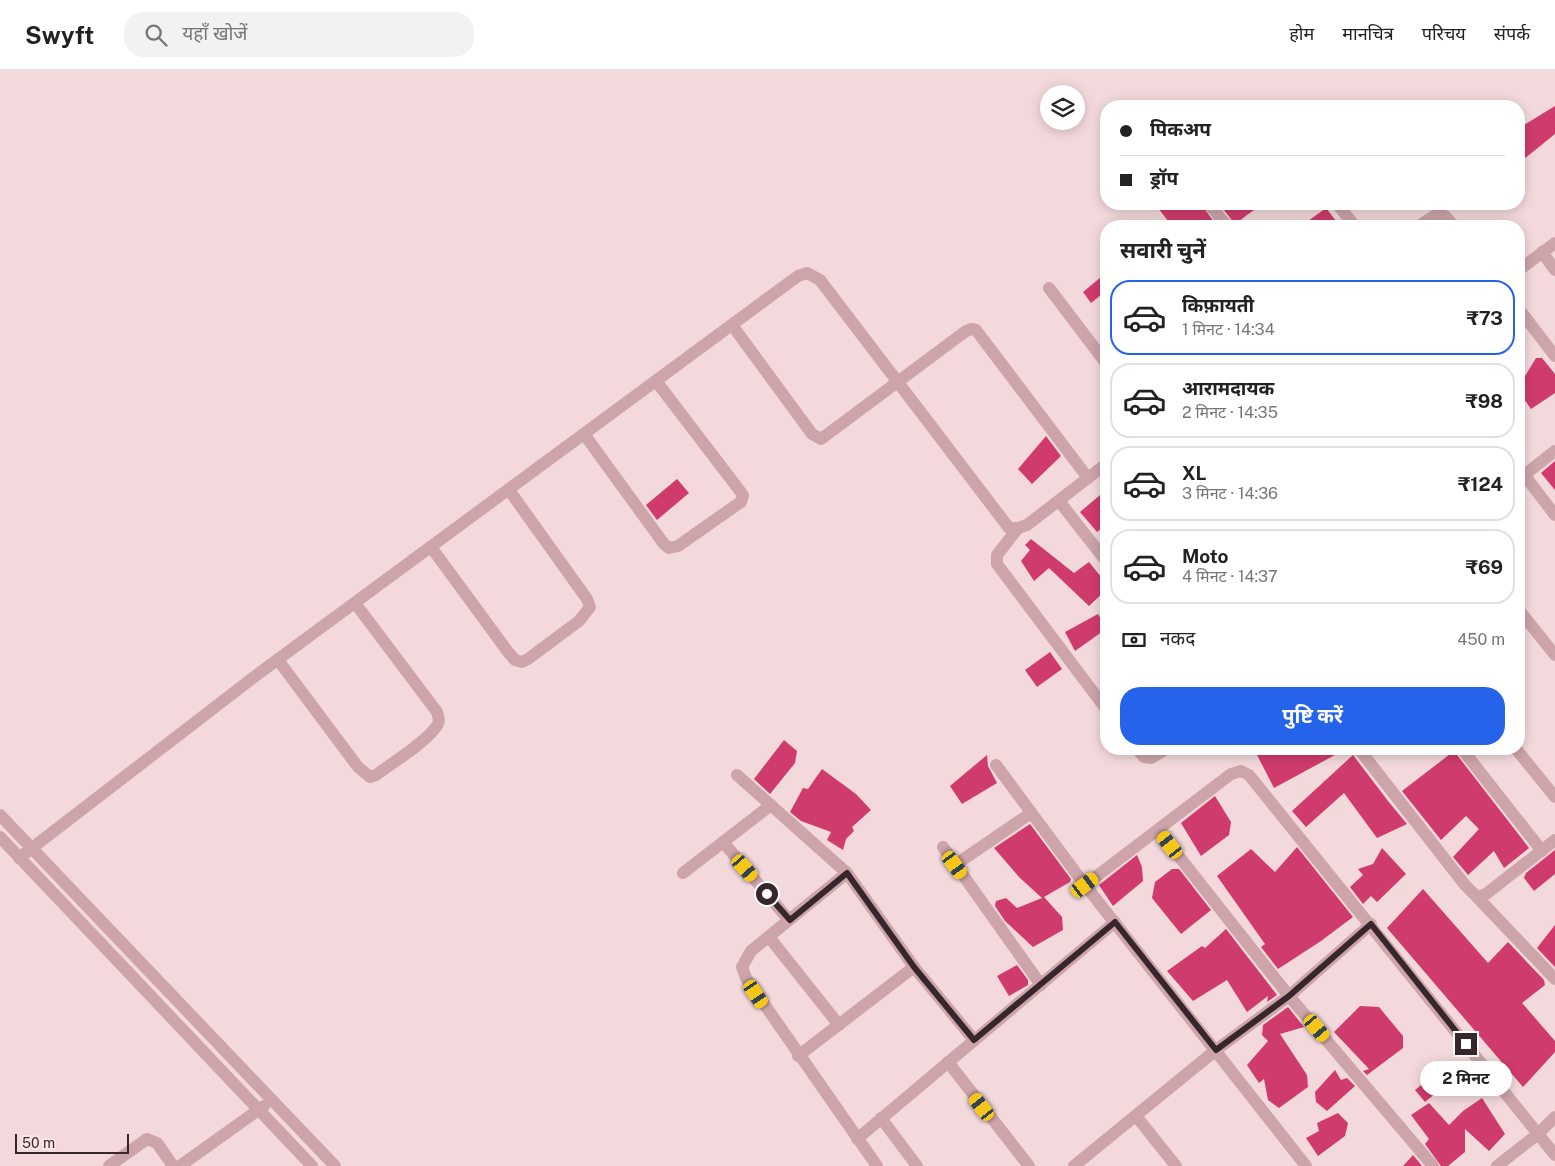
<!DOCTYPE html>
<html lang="hi">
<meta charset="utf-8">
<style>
body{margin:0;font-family:"Public Sans","Noto Sans Devanagari",sans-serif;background:#f2f2f2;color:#222;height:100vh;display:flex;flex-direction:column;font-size:19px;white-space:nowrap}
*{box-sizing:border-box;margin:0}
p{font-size:16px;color:#767676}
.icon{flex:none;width:28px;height:28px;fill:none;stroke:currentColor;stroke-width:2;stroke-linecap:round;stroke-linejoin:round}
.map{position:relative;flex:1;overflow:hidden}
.details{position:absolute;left:1100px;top:150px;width:425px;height:535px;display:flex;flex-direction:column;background:#fff;border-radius:20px;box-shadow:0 2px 12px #0003}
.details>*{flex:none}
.banner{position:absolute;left:1100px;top:30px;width:425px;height:110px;border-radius:20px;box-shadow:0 2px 12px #0003;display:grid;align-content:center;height:110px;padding:0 20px;background:#fff}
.tools{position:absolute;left:1040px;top:15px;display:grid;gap:10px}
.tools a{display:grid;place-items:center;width:45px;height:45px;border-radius:50%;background:#fff;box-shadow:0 2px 12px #0003;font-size:25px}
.scale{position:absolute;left:15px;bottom:12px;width:114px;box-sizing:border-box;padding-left:5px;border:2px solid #37262b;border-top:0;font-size:14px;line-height:18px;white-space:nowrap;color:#37262b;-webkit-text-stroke:4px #fbe6e7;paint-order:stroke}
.end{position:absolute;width:22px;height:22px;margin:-11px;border:6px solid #37262b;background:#fff;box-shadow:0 0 0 2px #fff}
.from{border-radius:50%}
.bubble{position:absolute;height:35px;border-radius:18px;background:#fff;box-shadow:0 2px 12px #0003;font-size:16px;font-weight:700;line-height:35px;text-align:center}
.car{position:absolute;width:15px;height:30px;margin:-15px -8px;border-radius:6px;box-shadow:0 0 4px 1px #0007;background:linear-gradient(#f5c518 24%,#345 0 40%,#f5c518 0 76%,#345 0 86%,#f5c518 0)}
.banner b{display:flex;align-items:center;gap:18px;height:48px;font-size:19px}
.banner b+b{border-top:1px solid #e0e0e0}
.banner i{width:12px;height:12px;background:#222}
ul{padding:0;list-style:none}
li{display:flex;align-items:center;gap:15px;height:75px;margin:0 10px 8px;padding:0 10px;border:2px solid #e0e0e0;border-radius:20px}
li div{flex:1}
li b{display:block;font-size:19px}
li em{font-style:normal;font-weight:700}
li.selected{border-color:#2563eb}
li>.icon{width:45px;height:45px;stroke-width:1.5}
h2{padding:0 20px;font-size:22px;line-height:60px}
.pay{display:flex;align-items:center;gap:12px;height:55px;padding:0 20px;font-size:19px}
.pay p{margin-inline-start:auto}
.button{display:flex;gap:10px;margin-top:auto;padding:10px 20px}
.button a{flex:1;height:58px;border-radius:20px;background:#2563eb;color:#fff;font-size:20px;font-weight:700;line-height:58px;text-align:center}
header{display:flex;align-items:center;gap:30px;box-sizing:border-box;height:70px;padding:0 25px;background:#fff;border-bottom:1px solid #e0e0e0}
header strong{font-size:24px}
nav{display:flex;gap:28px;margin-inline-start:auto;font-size:18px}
.search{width:350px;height:45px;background:#f2f2f2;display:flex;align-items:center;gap:12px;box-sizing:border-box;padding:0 18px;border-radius:20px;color:#767676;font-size:19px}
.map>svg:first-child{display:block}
</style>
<header>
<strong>Swyft</strong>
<div class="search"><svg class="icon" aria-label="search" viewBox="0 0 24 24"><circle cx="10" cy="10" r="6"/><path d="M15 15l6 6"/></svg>यहाँ खोजें</div>
<nav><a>होम</a><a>मानचित्र</a><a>परिचय</a><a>संपर्क</a></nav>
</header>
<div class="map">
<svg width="1555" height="1096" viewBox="0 0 1555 1096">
<rect width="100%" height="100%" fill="#f3d9db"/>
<g fill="#d03b6e">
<path d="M 1555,36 L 1555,64 L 1519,93 L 1519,58 Z"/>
<path d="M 1155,134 L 1201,134 L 1217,156 L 1172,156 Z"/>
<path d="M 1219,134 L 1262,134 L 1235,154 Z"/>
<path d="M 1326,138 L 1340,156 L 1301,156 Z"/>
<path d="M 1106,203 L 1106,221 L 1091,233 L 1083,222 Z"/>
<path d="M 1536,288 L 1542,288 L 1555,304 L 1555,323 L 1531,339 L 1519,322 L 1519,316 Z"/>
<path d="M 1046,366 L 1061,386 L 1032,414 L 1018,399 Z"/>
<path d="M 1555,391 L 1555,420 L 1541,403 Z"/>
<path d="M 677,409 L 689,423 L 657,450 L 646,435 Z"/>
<path d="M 1106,420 L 1106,455 L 1097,462 L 1080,442 Z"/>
<path d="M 1031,469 L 1074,503 L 1089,492 L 1106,513 L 1106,520 L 1089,536 L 1049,498 L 1034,511 L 1021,491 L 1030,480 L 1025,475 Z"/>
<path d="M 1098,544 L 1106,559 L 1075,581 L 1065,562 Z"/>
<path d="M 1050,582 L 1062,599 L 1037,617 L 1025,600 Z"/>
<path d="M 784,670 L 797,681 L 795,693 L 770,724 L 754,709 Z"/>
<path d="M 1254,679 L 1346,679 L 1274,718 Z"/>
<path d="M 1454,681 L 1529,778 L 1504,798 L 1494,781 L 1468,805 L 1453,787 L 1479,759 L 1466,746 L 1441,770 L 1402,721 Z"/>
<path d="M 987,685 L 988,696 L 997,713 L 962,734 L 950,716 Z"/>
<path d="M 1353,685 L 1388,731 L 1407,754 L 1377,768 L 1344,723 L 1306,757 L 1292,741 Z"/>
<path d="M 822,699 L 856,724 L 871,740 L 852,757 L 854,761 L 846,769 L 843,780 L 827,770 L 831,762 L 801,751 L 790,742 L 803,718 L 808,719 Z"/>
<path d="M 1215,726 L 1231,752 L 1229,765 L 1201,786 L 1181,753 Z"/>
<path d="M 1030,754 L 1071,809 L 1070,812 L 1044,827 L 1062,847 L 1063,860 L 1033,877 L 1005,851 L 995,836 L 996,831 L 1006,828 L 1017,838 L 1042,828 L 1020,808 L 994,778 Z"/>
<path d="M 1297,777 L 1353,847 L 1321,871 L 1278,899 L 1261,877 L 1265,874 L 1217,806 L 1251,779 L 1275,802 Z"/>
<path d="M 1382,778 L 1406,804 L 1377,832 L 1371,826 L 1363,834 L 1350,817 L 1363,805 L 1358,799 L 1373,794 Z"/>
<path d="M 1555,780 L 1555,804 L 1534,821 L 1524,808 L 1526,803 Z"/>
<path d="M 1137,785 L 1142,797 L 1143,811 L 1113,836 L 1099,815 Z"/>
<path d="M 1172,799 L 1179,799 L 1211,840 L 1181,864 L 1152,828 L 1155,812 Z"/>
<path d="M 1423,819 L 1488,893 L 1508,872 L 1544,910 L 1545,915 L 1522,933 L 1555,971 L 1555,982 L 1523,1017 L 1387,858 Z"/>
<path d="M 1555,855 L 1555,897 L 1537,878 Z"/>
<path d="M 1226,859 L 1277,925 L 1267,932 L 1268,926 L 1247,942 L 1227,910 L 1193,931 L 1167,901 L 1202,876 L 1205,878 Z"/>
<path d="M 1017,895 L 1028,910 L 1028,915 L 1009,926 L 997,906 Z"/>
<path d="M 1360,936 L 1379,937 L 1403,966 L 1403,978 L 1367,1005 L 1363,1001 L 1369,999 L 1334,962 Z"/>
<path d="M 1288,937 L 1304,957 L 1280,964 L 1307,1005 L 1308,1017 L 1279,1038 L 1268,1030 L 1264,1009 L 1259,1013 L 1247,995 L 1268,971 L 1262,965 L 1263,955 Z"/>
<path d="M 1335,1000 L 1341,1010 L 1347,1008 L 1355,1016 L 1327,1041 L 1316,1032 L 1315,1022 Z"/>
<path d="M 1436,1003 L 1446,1015 L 1425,1032 L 1415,1020 Z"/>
<path d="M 1482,1028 L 1505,1064 L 1489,1081 L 1465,1059 L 1465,1082 L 1448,1096 L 1441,1096 L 1425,1074 L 1429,1069 L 1411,1045 L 1429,1033 L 1449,1055 L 1463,1041 Z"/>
<path d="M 1338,1043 L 1348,1053 L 1345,1066 L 1318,1086 L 1306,1068 L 1319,1061 L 1317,1053 Z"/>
<path d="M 1413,1085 L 1422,1096 L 1403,1096 Z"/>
</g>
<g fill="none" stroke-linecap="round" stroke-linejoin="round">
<g stroke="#cca4a9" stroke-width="12">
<path d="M 1209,134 L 1227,156"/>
<path d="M 1337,134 L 1355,156"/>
<path d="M 1419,156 L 1437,144 L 1445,146 L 1454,156"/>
<path d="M 1542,182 L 1555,200"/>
<path d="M 1519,200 L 1555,173"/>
<path d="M 1049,218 L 1106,293"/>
<path d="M 1519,239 L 1555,286"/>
<path d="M 732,255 L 812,364 L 821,369 L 966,261 L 971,259 L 976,260 L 1088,408"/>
<path d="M 584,364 L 664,474 L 669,478 L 678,476 L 735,436 L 741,432 L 743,425 L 740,421 L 656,311"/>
<path d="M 1519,398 L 1555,445"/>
<path d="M 1519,409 L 1555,381"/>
<path d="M 1059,431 L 1106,491"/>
<path d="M 1018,458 L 997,485 L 997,494 L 1106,639"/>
<path d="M 431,477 L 508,582 L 515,590 L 522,592 L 528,589 L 579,551 L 590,537 L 587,529 L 509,420"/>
<path d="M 1519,540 L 1555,585"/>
<path d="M 278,590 L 358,697 L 370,707 L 376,705 C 392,693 426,672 436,657 C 440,652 439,648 437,642 L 355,533"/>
<path d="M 1137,679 L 1144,687 L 1151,688 L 1166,679"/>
<path d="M 1359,679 L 1465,815 L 1477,827 L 1486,824 L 1555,770"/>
<path d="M 1462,679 L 1542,781"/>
<path d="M 1516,679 L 1555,727"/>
<path d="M 996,695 L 1085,815 L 1306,1096"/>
<path d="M 737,705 L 847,803 L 914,897 L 974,970"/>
<path d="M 0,745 L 335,1096"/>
<path d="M 1158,760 L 1289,926 L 1433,1096"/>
<path d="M 0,767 L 312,1096"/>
<path d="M 723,772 L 789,850"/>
<path d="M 943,777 L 1041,915"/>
<path d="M 19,788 L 258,604 L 798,206 L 807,203 L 820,210 L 1009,458 L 1018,458 L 1027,455 L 1106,394"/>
<path d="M 955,795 L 1031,743"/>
<path d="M 683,803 L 771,735"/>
<path d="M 847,803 L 751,881 L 742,897 L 746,908 L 877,1096"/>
<path d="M 1085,815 L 1231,704 L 1241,701 L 1249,705 L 1555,1085"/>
<path d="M 1477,827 L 1555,909"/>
<path d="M 769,867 L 839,955"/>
<path d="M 798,986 L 914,897"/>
<path d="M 948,992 L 1029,1096"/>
<path d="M 1136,1046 L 1176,1096"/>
<path d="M 881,1048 L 917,1096"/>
<path d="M 857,1069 L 1115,852"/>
<path d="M 109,1096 L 147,1069 L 157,1073 L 173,1096"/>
<path d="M 180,1096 L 264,1036"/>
<path d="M 1074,1096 L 1216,980 L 1289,926 L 1371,854"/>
<path d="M 1497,1096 L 1538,1064 L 1555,1047"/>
</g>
</g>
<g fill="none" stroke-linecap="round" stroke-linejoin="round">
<path stroke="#37262b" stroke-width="6" d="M 767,824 L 790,850 L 847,803 L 914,897 L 974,970 L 1115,852 L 1216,980 L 1289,926 L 1371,854 L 1466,974"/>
</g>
</svg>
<div class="tools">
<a><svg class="icon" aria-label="layers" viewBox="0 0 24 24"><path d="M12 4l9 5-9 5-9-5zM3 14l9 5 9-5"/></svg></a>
</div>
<div class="scale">50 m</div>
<i class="end from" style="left:767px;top:824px"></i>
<i class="end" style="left:1466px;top:974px"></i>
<div class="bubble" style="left:1420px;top:991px;width:92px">2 मिनट</div>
<i class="car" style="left:1170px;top:775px;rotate:322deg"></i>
<i class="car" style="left:955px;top:795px;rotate:144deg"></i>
<i class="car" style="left:745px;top:798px;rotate:139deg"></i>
<i class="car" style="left:1085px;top:815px;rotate:53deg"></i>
<i class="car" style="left:756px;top:924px;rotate:146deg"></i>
<i class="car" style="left:1317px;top:958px;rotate:140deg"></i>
<i class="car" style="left:982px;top:1037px;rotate:322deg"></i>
<div class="banner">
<b><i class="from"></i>पिकअप</b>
<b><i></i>ड्रॉप</b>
</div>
<section class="details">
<h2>सवारी चुनें</h2>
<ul>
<li class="selected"><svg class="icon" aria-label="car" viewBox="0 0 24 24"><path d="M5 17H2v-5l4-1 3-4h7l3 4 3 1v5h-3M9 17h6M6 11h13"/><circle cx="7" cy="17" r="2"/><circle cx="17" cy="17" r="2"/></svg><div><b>किफ़ायती</b><p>1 मिनट · 14:34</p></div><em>₹73</em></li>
<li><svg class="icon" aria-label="car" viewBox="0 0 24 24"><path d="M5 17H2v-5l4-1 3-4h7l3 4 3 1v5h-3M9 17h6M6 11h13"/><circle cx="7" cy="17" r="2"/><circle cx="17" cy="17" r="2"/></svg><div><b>आरामदायक</b><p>2 मिनट · 14:35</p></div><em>₹98</em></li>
<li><svg class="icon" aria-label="car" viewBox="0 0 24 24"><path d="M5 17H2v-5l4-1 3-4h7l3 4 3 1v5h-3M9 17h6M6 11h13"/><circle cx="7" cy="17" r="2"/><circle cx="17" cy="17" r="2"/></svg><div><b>XL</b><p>3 मिनट · 14:36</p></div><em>₹124</em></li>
<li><svg class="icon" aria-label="car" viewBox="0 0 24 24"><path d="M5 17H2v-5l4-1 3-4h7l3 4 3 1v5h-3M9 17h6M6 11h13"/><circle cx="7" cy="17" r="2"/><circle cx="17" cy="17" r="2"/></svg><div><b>Moto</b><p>4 मिनट · 14:37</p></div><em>₹69</em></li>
</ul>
<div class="pay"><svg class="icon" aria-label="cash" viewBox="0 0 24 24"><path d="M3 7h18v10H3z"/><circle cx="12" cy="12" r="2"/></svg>नकद<p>450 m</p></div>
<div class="button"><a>पुष्टि करें</a></div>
</section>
</div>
